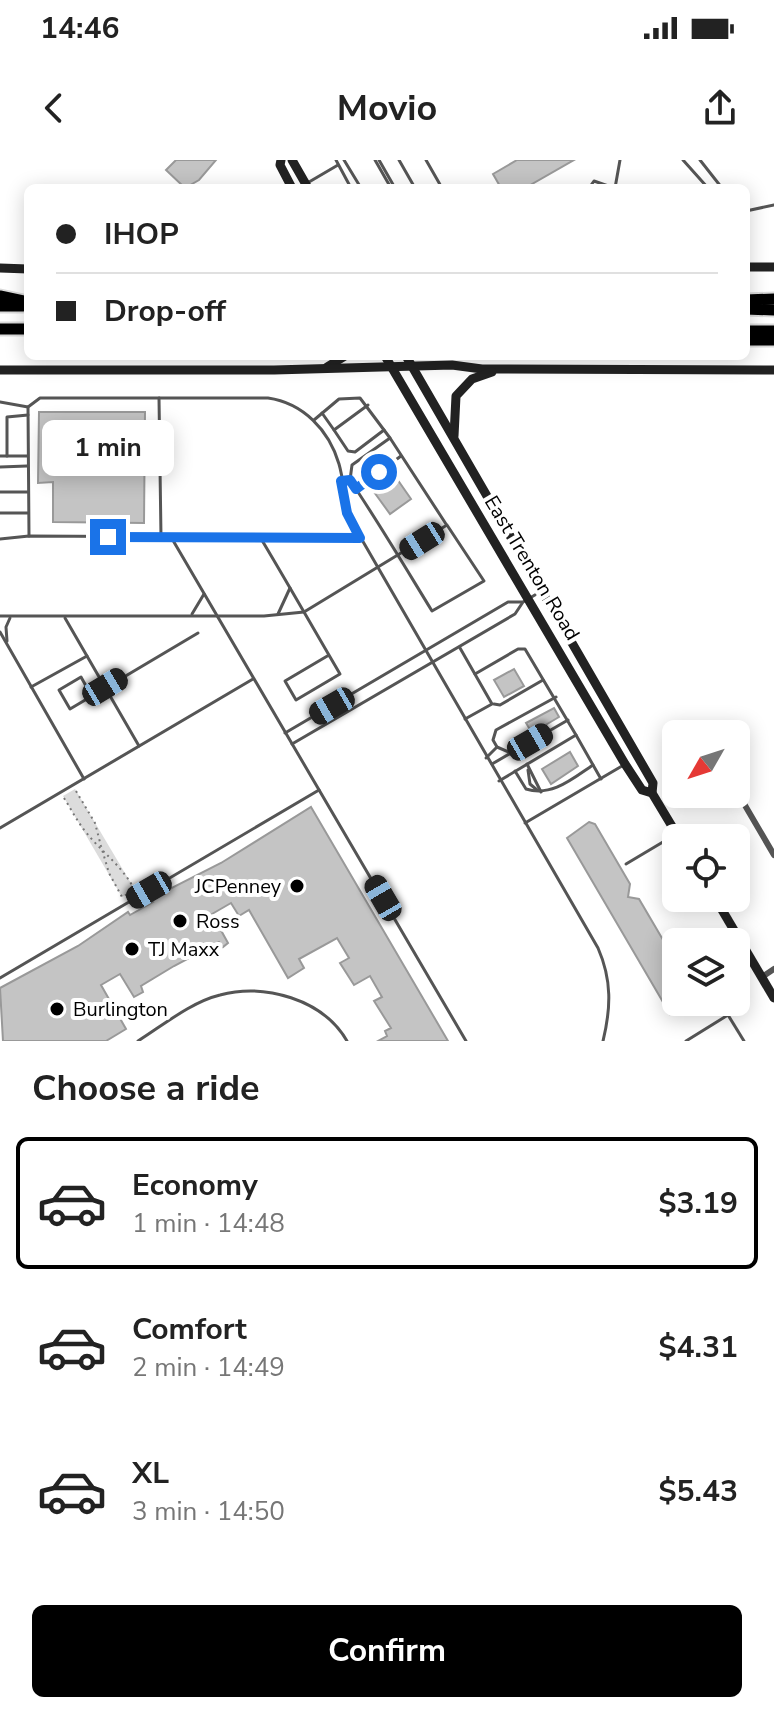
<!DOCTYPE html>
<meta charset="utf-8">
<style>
body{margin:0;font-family:"Nunito Sans",sans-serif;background:#f6f6f6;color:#222;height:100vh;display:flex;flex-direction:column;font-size:30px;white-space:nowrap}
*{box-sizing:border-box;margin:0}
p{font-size:26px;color:#767676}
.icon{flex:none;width:44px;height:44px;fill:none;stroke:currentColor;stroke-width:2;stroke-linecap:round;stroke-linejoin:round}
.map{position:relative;height:881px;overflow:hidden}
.side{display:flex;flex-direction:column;background:#fff;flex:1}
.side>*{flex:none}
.guide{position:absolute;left:24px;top:24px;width:726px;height:176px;border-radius:12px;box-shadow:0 4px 20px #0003;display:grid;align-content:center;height:176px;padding:0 32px;background:#fff}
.needle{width:52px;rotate:231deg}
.controls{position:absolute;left:662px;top:560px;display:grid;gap:16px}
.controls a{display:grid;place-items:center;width:88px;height:88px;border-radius:12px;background:#fff;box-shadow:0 4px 20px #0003;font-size:40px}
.end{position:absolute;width:36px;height:36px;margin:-18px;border:10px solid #1a73e8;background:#fff;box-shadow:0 0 0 4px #fff}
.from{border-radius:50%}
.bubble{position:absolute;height:56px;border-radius:12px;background:#fff;box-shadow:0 4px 20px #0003;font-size:26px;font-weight:700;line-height:56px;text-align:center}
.car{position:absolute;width:24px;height:48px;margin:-24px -12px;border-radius:10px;box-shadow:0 0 6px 2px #0007;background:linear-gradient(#222 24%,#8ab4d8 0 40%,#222 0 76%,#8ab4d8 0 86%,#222 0)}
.guide b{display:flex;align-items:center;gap:28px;height:76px;font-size:30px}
.guide b+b{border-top:2px solid #e0e0e0}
.guide i{width:20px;height:20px;background:#222}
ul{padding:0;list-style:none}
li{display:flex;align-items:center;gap:24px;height:132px;margin:0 16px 12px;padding:0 16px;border:4px solid transparent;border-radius:12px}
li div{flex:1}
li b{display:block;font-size:30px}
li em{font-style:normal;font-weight:700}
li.on{border-color:#000}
li>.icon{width:72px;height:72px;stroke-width:1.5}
h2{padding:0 32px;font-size:36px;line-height:96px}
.primary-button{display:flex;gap:16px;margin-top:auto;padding:16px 32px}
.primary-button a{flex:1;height:92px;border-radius:12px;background:#000;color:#fff;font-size:32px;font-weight:700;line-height:92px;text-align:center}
.status{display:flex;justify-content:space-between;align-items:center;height:56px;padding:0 40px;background:#fff;direction:ltr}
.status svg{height:22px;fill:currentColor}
header{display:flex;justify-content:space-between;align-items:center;height:104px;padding:0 32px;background:#fff;font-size:36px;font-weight:700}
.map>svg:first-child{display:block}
</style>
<div class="status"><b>14:46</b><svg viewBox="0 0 49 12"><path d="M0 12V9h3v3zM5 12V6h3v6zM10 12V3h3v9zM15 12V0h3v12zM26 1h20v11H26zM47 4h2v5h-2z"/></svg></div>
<header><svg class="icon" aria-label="back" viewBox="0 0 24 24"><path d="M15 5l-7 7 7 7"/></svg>Movio<svg class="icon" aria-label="share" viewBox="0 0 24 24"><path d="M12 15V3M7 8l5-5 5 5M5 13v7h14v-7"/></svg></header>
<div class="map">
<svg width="774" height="881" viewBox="0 0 774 881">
<rect width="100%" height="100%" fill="#fff"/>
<path fill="#dcdcdc" d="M 75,629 L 135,730 L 122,737 L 63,636 Z"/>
<g fill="#c4c4c4" stroke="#999" stroke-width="2">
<path d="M 176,0 L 216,0 L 199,20 L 185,28 L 166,10 Z"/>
<path d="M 517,0 L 574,0 L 525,28 L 501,28 L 493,14 Z"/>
<path d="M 39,252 L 145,252 L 144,363 L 53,362 L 53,322 L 38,323 Z"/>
<path d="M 395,316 L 411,339 L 390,354 L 374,332 Z"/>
<path d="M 514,509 L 524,526 L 504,537 L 494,520 Z"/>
<path d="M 554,548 L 559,557 L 532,573 L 526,563 Z"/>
<path d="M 570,592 L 578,606 L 551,624 L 542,609 Z"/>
<path d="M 311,647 L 448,881 L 378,881 L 387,876 L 385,871 L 391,868 L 374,841 L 382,837 L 370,816 L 354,825 L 340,803 L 349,798 L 337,778 L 299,799 L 304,808 L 288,818 L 249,750 L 239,756 L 231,743 L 212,754 L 228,783 L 223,787 L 219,782 L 174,806 L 141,826 L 143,832 L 134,837 L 120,814 L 101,825 L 126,869 L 106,881 L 3,881 L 0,828 L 78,786 L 128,752 L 130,755 L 153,742 L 150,739 L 221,703 Z"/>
<path d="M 589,662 L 595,664 L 630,724 L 628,737 L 639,739 L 676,802 L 676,842 L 686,842 L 670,854 L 567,678 Z"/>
</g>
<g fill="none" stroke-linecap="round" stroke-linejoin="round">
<g stroke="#dbdbdb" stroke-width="15">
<g id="highway">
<path d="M 0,136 L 28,142"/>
<path d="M 746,140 L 774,139"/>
<path d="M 0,146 L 23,146"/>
<path d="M 746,149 L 774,150"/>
<path d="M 0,169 L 28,169"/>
<path d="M 746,171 L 774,171"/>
<path d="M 746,180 L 774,180"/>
</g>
</g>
<g stroke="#777" stroke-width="2" stroke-dasharray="2 4" stroke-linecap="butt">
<path d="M 76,631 L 95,663 L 101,686"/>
<path d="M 64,638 C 71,649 77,661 85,671 C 103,694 119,702 135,730 L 122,737 L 109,713 L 101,686"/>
</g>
<g stroke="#555" stroke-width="3">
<path d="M 336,0 L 351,28"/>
<path d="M 344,0 L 361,28"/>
<path d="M 375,0 L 391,28"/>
<path d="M 379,0 L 395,28"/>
<path d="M 399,0 L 415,28"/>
<path d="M 426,0 L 442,28"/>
<path d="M 683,0 L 708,28"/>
<path d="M 700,0 L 722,28"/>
<path d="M 309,22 L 338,5"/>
<path d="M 589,28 L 594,21 L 614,28"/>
<path d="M 615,28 L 620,0"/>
<path d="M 746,51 L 774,45"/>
<path d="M 159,238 L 161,377"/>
<path d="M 0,242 L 28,247"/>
<path d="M 322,253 L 334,270 L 368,245"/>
<path d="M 314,260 L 339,239 L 360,238 L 390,278"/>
<path d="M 334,270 L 348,291 L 355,292 L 384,270"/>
<path d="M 0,296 L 27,296"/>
<path d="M 7,296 L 7,257 L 28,255"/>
<path d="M 0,307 L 27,306"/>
<path d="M 350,320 L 352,305 L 390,278 L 446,364"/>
<path d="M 356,329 L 401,296"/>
<path d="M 0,332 L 28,332"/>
<path d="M 0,353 L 28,353"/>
<path d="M 29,376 L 28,247 L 40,238 L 268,238 C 303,243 329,270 339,304 C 345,325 344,346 354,366 L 598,788 C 612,820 611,848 603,881"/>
<path d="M 171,377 L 466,881"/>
<path d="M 260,377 C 287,422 313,468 340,514 L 296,540 L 285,521 L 329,495"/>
<path d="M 0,379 L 29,376 L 360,378"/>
<path d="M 192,454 L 204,434"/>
<path d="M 278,454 L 290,428"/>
<path d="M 0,456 L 264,456 L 304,452 L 447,365 L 484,421 L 432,451 C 405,407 379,363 350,320 L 341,321"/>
<path d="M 65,458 L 139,586"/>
<path d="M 0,472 L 84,619"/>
<path d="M 7,481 L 6,467 L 10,458"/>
<path d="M 460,488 L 492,544 L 465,559"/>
<path d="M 475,514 L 518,489 L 525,489 L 576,575 L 499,621"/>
<path d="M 31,527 L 87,496"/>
<path d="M 91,535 L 81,517 L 59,530 L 70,549 L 198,473"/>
<path d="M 494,544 L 500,545 L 543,520"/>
<path d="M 285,573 L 508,442 L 522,442"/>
<path d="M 576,575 L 601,619"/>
<path d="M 292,584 L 515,454 L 523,442 L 540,432"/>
<path d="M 511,593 L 497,587 L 493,580 L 496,570 L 556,537"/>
<path d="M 486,598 L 497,587"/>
<path d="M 492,604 L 568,560"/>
<path d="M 527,604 L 541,632"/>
<path d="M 528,610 L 530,624 L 537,630"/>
<path d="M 515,611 L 526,629 C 552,637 572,619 593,605"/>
<path d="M 525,663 L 622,606"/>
<path d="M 0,668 L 253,519"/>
<path d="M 626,704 L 673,676"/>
<path d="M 0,818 L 319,630"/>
<path d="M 720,842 L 744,881"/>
<path d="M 138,881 C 162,866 191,842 220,835 C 264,823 323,839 347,881"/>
<path d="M 686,881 L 728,855"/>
</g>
<g stroke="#555" stroke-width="6">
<path d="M 736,630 L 774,695"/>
<path d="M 762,817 L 774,809"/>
</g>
<g stroke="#222" stroke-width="9">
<path d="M 281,0 L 280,5 L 292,28"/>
<path d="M 292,0 L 308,28"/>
<path d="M 746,107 L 774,107"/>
<path d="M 0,108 L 28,109"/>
<path d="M 385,196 L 625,604 L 642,630 L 652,633"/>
<path d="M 406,196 L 653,623 L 652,633 L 679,678"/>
<path d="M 327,207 L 345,196"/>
<path d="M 0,210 L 274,210 L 452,205 L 482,209 L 774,210"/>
<path d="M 454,276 L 456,236 L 472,219 L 492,212"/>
<path d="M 715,738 L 774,838"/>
</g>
<use href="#highway" stroke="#000" stroke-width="11"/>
</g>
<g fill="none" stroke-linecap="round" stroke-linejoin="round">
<path stroke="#1a73e8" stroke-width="10" d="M 108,377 L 360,378 L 347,353 L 341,321 L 350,320 L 356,329 L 379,312"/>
</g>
<g fill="#000" stroke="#fff" stroke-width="3">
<circle cx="297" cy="726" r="8"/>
<circle cx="180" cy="761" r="8"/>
<circle cx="132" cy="789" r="8"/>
<circle cx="57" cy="849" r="8"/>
</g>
<g text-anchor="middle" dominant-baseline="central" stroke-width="8" stroke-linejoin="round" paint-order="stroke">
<g font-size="20" fill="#000" stroke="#fff">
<text transform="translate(532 408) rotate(59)">East Trenton Road</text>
</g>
<g font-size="20" fill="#000" stroke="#fff" text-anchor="start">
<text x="281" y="726" text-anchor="end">JCPenney</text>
<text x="196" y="761">Ross</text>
<text x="148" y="789">TJ Maxx</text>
<text x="73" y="849">Burlington</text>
</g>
</g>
</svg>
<div class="controls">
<a><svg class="needle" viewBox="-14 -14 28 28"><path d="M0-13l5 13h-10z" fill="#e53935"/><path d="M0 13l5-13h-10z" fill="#767676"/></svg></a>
<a><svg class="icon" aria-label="locate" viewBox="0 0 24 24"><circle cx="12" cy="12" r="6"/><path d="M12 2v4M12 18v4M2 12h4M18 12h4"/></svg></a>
<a><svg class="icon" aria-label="layers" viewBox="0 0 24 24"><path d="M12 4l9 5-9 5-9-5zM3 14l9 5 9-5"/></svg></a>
</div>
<i class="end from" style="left:379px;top:312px"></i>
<i class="end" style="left:108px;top:377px"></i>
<div class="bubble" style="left:42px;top:260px;width:132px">1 min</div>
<i class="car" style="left:422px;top:381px;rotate:238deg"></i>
<i class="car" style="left:105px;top:527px;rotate:59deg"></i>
<i class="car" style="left:332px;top:546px;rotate:240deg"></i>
<i class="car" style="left:530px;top:582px;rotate:60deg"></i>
<i class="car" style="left:149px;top:730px;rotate:240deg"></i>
<i class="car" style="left:383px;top:738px;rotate:330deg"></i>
<div class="guide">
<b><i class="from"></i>IHOP</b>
<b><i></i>Drop-off</b>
</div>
</div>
<section class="side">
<h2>Choose a ride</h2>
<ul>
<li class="on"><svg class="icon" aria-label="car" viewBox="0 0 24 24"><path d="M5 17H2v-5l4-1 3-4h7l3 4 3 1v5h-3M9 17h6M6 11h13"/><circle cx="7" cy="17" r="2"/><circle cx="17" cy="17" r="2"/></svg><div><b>Economy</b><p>1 min · 14:48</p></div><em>$3.19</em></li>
<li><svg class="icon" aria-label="car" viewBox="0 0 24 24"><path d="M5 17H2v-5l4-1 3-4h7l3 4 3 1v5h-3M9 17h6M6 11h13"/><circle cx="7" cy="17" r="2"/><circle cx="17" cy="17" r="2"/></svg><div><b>Comfort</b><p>2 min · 14:49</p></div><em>$4.31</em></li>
<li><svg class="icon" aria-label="car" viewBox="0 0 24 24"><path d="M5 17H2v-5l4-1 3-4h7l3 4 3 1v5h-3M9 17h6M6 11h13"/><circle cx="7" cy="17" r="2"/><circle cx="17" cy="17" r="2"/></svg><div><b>XL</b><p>3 min · 14:50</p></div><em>$5.43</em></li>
</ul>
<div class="primary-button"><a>Confirm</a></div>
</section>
